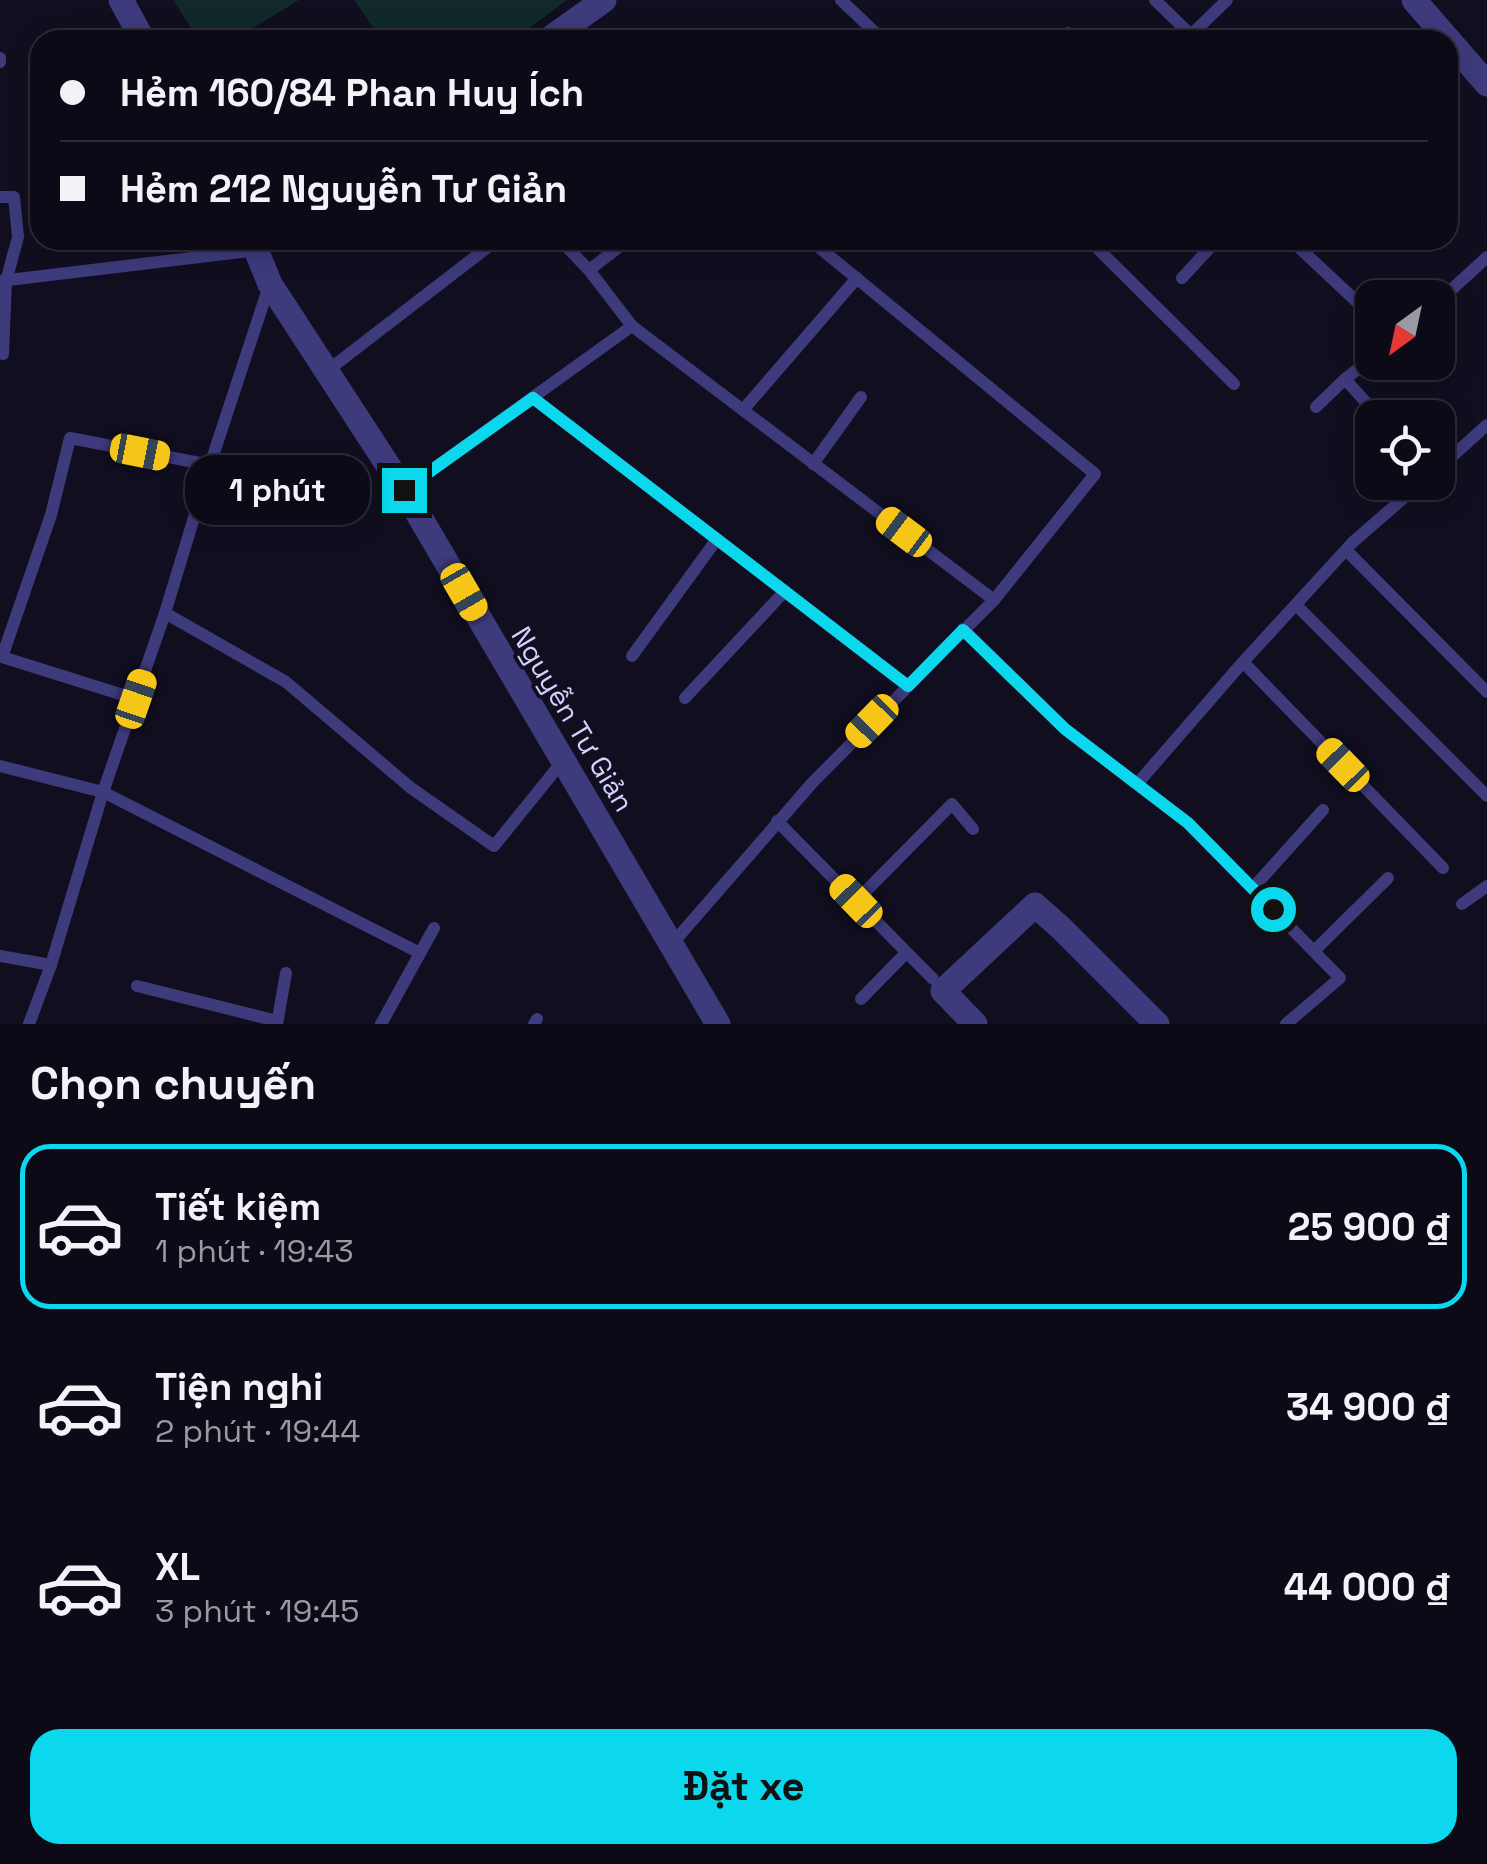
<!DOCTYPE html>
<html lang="vi">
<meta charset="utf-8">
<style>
body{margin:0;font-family:"Space Grotesk",sans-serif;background:#161321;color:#f1f3f6;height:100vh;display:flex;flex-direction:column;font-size:38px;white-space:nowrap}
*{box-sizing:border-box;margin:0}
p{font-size:32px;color:#9a9aa2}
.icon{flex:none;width:55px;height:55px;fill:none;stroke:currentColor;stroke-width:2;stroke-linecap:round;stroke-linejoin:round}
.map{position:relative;height:1024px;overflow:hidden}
.drawer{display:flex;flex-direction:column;background:#0d0a18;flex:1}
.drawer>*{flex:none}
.hud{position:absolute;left:30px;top:30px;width:1428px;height:220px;border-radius:30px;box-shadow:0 5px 25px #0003,0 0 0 2px #2d2b37;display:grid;align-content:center;height:220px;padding:0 30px;background:#0d0a18}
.needle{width:65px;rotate:213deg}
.buttons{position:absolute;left:1355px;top:280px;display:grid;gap:20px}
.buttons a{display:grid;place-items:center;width:100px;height:100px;border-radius:20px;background:#0d0a18;box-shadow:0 5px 25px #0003,0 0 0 2px #2d2b37;font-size:50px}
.end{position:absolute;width:45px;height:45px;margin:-22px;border:12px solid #0bd7ed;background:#111;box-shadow:0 0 0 5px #111}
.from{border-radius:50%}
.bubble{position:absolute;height:70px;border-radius:30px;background:#0d0a18;box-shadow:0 5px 25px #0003,0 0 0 2px #2d2b37;font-size:32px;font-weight:700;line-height:70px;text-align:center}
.car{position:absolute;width:30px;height:60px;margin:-30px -15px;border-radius:12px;box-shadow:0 0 8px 2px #0007;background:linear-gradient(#f5c518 24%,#345 0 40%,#f5c518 0 76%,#345 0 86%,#f5c518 0)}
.hud b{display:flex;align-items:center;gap:35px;height:95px;font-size:38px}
.hud b+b{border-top:2px solid #2d2b37}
.hud i{width:25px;height:25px;background:#f1f3f6}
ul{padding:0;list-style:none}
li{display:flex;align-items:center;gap:30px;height:165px;margin:0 20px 15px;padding:0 10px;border:5px solid transparent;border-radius:30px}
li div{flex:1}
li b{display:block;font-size:38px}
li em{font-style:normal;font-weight:700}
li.selected{border-color:#0bd7ed}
li>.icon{width:90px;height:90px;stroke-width:1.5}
h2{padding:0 30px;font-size:45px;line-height:120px}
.button{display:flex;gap:20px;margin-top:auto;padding:20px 30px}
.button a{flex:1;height:115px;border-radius:30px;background:#0bd7ed;color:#111;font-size:40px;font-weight:700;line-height:115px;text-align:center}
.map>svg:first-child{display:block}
</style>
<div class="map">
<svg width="1487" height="1024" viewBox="0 0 1487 1024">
<rect width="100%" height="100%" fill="#110e20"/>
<g fill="#112a29">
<path d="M 173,0 L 299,0 L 233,40 L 199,40 Z"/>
<path d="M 354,0 L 567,0 L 513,40 L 382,40 Z"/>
</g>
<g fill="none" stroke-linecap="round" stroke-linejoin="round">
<g stroke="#3e3b7d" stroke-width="12">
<path d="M 841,0 L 883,40"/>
<path d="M 1155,0 L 1191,35 L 1227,0"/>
<path d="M 1059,40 L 1068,33"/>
<path d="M 0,58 L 0,62"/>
<path d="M 0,197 L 14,197 L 18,237 L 6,281 L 3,354"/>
<path d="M 560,240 L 589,270 L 632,326 L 994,600"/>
<path d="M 1089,240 L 1234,384"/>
<path d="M 1291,240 L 1372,316"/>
<path d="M 589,270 L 628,240"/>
<path d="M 1182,278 L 1217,240"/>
<path d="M 0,281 L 258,250"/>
<path d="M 1438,302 L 1487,257"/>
<path d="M 327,371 L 497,240"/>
<path d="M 1345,379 L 1380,418"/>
<path d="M 533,398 L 908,686"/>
<path d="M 1316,407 L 1345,379 L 1372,358"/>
<path d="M 743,410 L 857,278"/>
<path d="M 813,464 L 861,397"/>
<path d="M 1438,469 L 1487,425"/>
<path d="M 404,490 L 632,326"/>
<path d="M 1346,550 L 1487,692"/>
<path d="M 1297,606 L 1487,796"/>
<path d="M 165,613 L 286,682 L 411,788 L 494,846 L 562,762"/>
<path d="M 963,629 L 1065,729 L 1188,823 L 1340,978 L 1286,1024"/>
<path d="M 632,656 L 717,539"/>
<path d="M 1243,662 L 1443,868"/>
<path d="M 685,698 L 785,591"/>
<path d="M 136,699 L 2,657 L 51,515 L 70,438 L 210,465"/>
<path d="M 0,766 L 103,792 L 420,953"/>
<path d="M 1137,784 L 1243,662 L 1353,542 L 1422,482"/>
<path d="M 777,821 L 933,979"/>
<path d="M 1253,888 L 1323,810"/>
<path d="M 856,901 L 952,804 L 973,829"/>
<path d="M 1462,904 L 1487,886"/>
<path d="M 672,944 L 813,782 L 994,600 L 1095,474 L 810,240"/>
<path d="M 1314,951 L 1388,878"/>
<path d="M 0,956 L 51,965"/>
<path d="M 137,986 L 277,1021"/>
<path d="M 861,999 L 906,953"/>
<path d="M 29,1024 L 51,965 L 103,792 L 165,613 L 210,465 L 269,286"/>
<path d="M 277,1024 L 286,973"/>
<path d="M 381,1024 L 434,928"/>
<path d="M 534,1024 L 537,1019"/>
</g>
<g stroke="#3e3b7d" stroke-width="25">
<path d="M 121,0 L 143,40"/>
<path d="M 1414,0 L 1487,84"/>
<path d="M 548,40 L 604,0"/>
<path d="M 252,240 L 270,284 L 404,490 L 718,1024"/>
<path d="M 975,1024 L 943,991 L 1035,905 L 1062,929 L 1157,1024"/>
</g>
</g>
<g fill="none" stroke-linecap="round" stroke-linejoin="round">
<path stroke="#0bd7ed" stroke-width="12" d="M 404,490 L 533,398 L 908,686 L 963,630 L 1065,729 L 1188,823 L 1273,909"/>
</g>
<g text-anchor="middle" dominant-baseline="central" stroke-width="8" stroke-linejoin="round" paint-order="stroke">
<g font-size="28" fill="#d5d0fd" stroke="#110e20">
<text transform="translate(573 719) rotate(59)">Nguyễn Tư Giản</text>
</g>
</g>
</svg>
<div class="buttons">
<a><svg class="needle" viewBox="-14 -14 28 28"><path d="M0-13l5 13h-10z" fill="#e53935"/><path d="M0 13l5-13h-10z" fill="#9a9aa2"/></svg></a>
<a><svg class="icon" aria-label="locate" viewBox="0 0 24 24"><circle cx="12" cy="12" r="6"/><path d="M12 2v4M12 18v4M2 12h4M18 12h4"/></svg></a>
</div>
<i class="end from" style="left:1273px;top:909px"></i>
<i class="end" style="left:404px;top:490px"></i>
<div class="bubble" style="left:185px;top:455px;width:185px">1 phút</div>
<i class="car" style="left:140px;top:452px;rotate:101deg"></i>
<i class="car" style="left:904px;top:532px;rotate:307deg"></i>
<i class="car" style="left:464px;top:592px;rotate:150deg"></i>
<i class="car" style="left:136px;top:699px;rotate:19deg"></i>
<i class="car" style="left:872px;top:721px;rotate:224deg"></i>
<i class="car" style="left:1343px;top:765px;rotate:316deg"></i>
<i class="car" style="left:856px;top:901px;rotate:316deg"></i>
<div class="hud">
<b><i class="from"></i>Hẻm 160/84 Phan Huy Ích</b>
<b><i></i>Hẻm 212 Nguyễn Tư Giản</b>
</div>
</div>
<section class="drawer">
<h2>Chọn chuyến</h2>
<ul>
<li class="selected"><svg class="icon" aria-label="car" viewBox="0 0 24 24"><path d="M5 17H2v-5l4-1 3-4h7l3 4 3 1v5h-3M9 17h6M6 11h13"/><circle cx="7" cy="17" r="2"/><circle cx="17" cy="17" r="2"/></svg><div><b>Tiết kiệm</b><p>1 phút · 19:43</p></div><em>25 900 ₫</em></li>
<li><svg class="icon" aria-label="car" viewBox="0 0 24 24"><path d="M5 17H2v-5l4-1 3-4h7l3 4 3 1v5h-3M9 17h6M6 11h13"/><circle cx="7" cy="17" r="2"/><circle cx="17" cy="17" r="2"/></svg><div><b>Tiện nghi</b><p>2 phút · 19:44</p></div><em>34 900 ₫</em></li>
<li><svg class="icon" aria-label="car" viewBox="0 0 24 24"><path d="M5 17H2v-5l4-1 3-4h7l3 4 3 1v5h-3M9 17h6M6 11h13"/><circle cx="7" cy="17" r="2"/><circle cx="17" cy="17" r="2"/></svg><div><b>XL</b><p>3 phút · 19:45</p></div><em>44 000 ₫</em></li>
</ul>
<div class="button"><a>Đặt xe</a></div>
</section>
